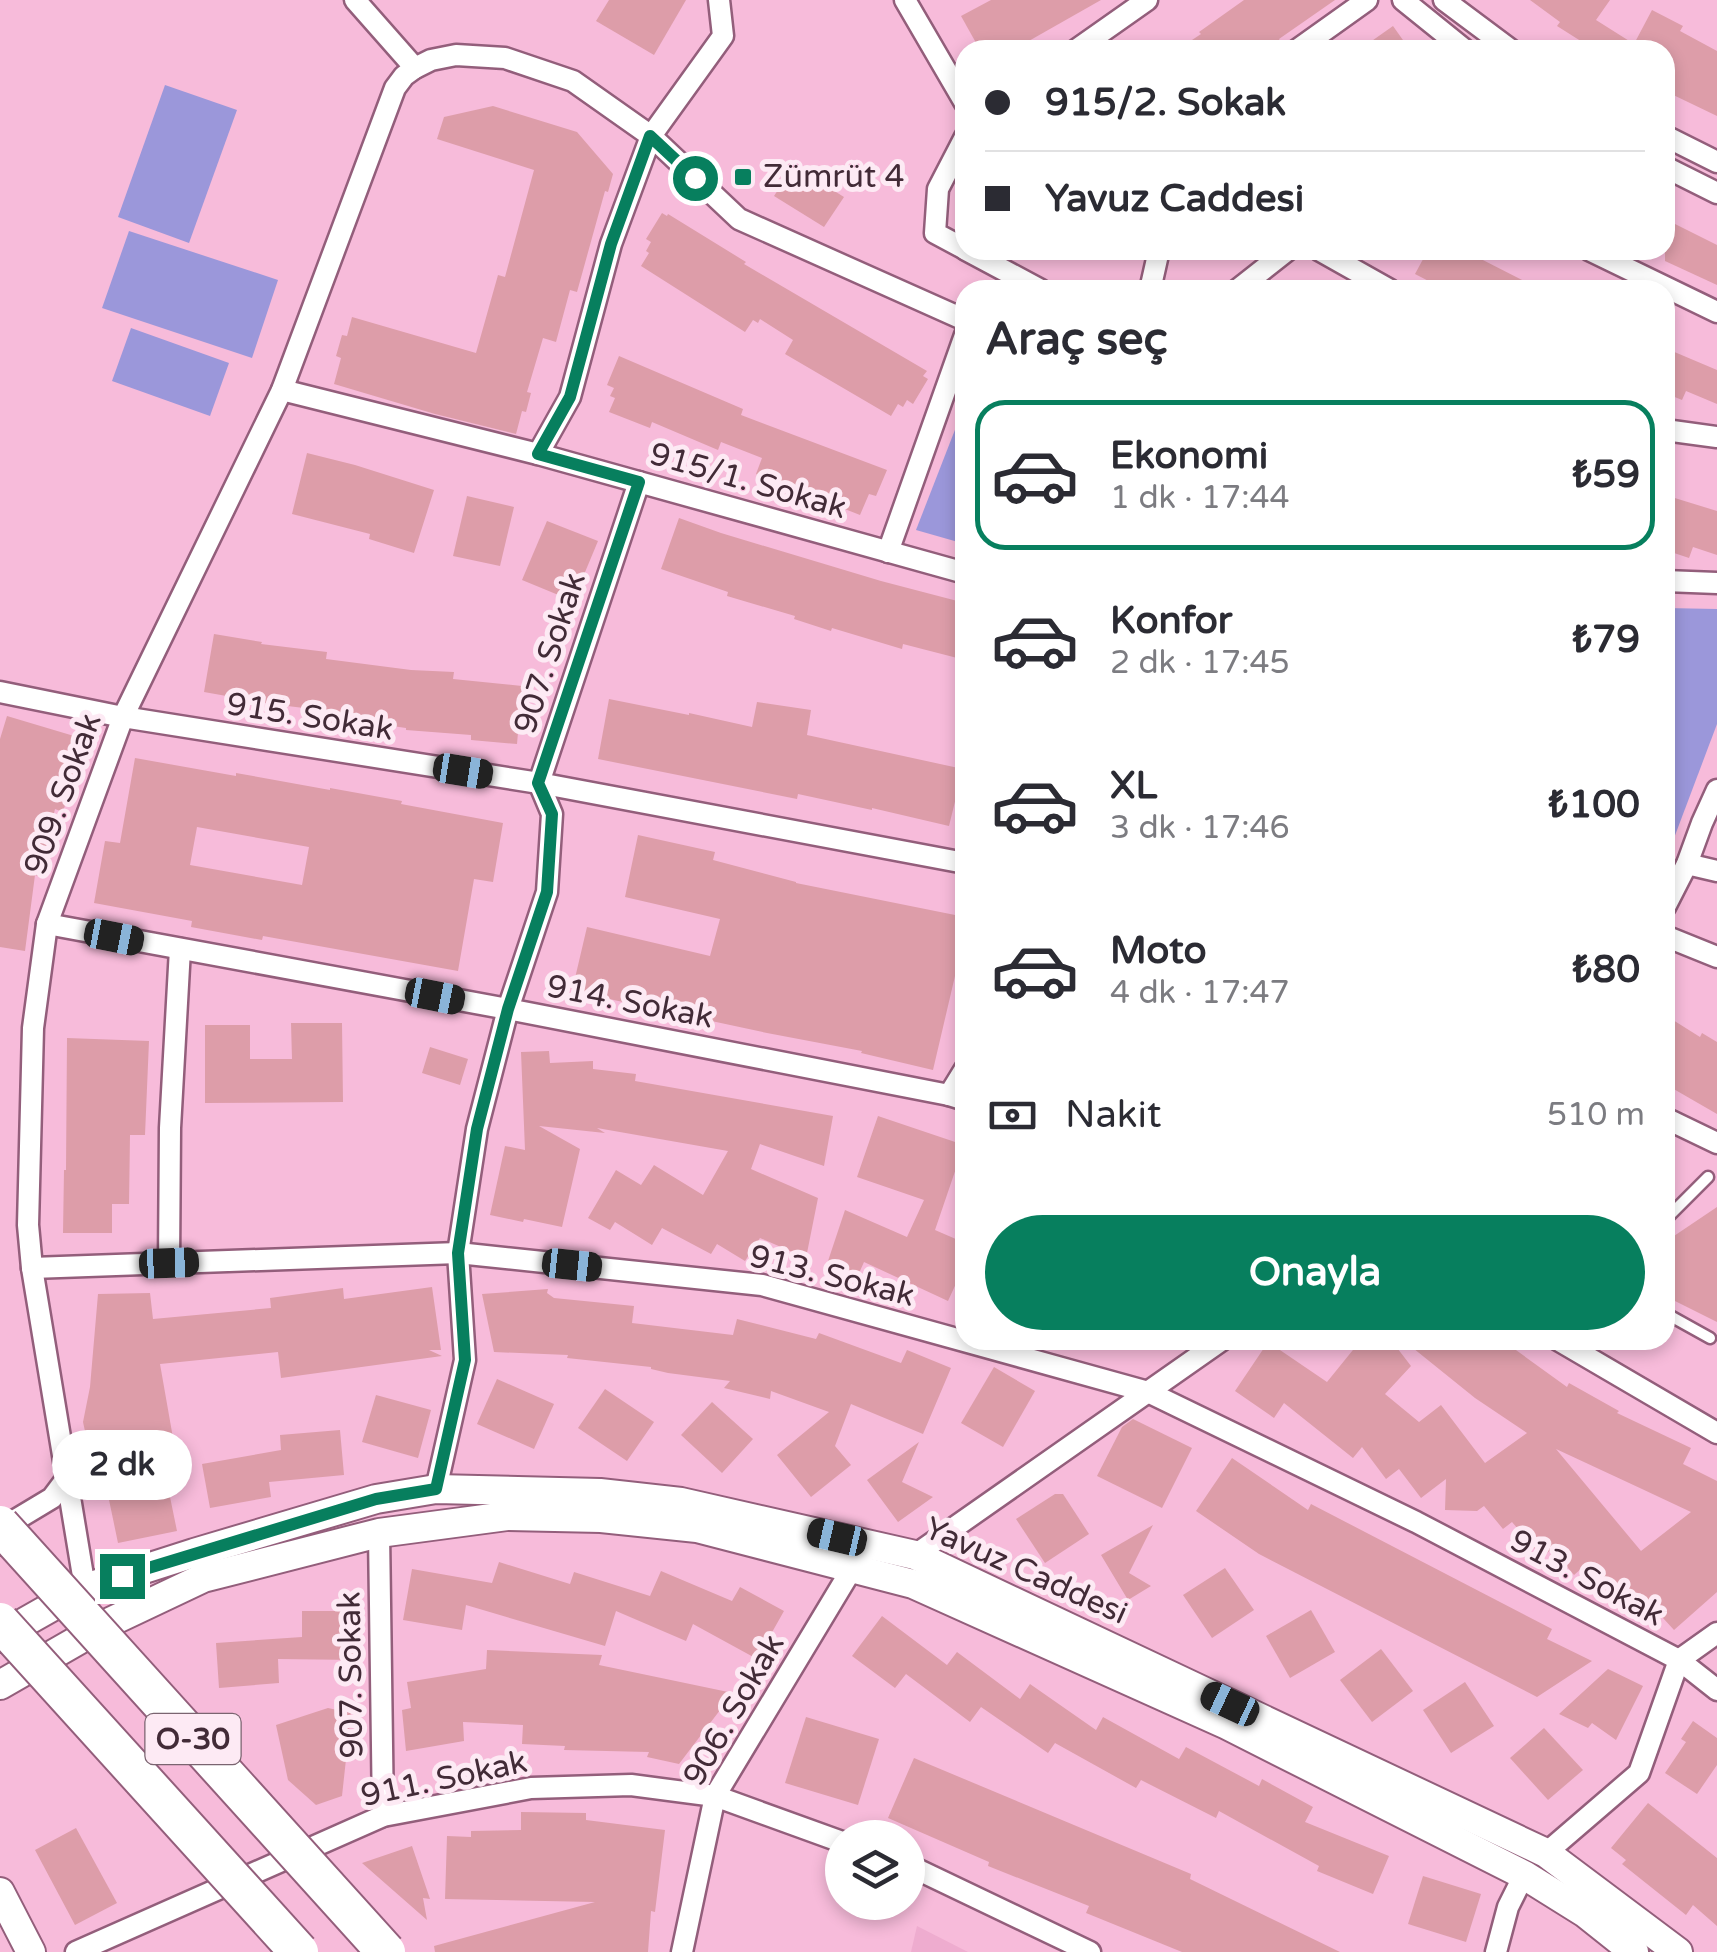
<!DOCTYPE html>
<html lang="tr">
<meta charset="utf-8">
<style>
body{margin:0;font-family:"Varela Round",sans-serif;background:#f2f2f3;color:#2b2b33;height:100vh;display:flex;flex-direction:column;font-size:38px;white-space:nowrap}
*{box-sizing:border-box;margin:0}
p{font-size:32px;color:#7c7c81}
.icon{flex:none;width:55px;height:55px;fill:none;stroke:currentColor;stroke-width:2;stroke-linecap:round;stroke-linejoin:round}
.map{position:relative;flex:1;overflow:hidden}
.side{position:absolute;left:955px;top:280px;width:720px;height:1070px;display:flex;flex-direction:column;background:#fff;border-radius:30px;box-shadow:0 5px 15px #0003}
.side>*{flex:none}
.banner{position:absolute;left:955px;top:40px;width:720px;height:220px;border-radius:30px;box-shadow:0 5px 15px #0003;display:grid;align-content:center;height:220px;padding:0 30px;background:#fff}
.buttons{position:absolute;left:825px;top:1820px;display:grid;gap:20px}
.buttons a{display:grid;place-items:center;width:100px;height:100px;border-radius:50%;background:#fff;box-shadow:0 5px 15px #0003;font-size:50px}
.end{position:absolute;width:45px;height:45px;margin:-22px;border:12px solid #077f5e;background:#fff;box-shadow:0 0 0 5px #fff}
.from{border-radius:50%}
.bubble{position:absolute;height:70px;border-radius:35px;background:#fff;box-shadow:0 5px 15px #0003;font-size:32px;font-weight:800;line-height:70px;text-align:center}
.car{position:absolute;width:30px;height:60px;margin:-30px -15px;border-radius:12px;box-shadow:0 0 8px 2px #0007;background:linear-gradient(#222 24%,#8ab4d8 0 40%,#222 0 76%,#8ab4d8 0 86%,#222 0)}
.banner b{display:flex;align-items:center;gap:35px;height:95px;font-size:38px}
.banner b+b{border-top:2px solid #e1e1e2}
.banner i{width:25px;height:25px;background:#2b2b33}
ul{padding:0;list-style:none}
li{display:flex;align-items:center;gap:30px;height:150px;margin:0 20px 15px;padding:0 10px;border:5px solid transparent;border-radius:30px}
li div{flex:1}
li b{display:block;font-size:38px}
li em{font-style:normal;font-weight:800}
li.on{border-color:#077f5e}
li>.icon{width:90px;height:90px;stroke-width:1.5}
h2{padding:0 30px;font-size:45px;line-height:120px}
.pay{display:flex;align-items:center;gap:25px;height:110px;padding:0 30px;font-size:38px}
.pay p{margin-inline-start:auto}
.primary-button{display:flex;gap:20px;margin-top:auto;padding:20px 30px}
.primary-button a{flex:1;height:115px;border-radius:60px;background:#077f5e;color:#fff;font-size:40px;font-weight:800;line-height:115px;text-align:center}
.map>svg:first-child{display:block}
</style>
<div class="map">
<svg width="1717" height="1952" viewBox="0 0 1717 1952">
<rect width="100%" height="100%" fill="#f7bbda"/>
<path fill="#eeaccf" d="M 917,1926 L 968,1952 L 911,1952 Z"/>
<g fill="#9b97da">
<path d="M 165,85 L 237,110 L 189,243 L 118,217 Z"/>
<path d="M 129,231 L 278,280 L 252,358 L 102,308 Z"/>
<path d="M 131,328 L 229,363 L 210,416 L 112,381 Z"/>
<path d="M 965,404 L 965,544 L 916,530 Z"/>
<path d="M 1665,608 L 1717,609 L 1717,724 L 1665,862 Z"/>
</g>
<g fill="#dd9da9" fill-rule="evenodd">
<path d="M 609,0 L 686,0 L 654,55 L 596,21 Z"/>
<path d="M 991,0 L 1101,0 L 1013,50 L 980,50 L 961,16 Z"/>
<path d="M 1244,0 L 1335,0 L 1279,39 L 1280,41 L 1268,50 L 1177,50 L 1201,34 L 1199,32 Z"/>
<path d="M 1530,0 L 1610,0 L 1596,20 L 1634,44 L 1652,10 L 1683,26 L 1680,31 L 1717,51 L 1717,116 L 1665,91 L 1665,50 L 1595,50 L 1557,26 L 1560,22 Z"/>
<path d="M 1393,26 L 1410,50 L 1359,50 Z"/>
<path d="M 493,106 L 577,132 L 613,174 L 608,192 L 605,191 L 577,292 L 570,290 L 556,342 L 543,338 L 527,392 L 531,393 L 526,412 L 522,411 L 516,434 L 435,414 L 334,384 L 341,358 L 336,356 L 342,335 L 347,336 L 352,317 L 476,353 L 498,275 L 505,277 L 534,170 L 437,139 L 444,117 Z"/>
<path d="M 794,166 L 844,197 L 824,227 L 774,196 Z"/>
<path d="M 662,213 L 667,216 L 668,214 L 746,262 L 744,264 L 927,371 L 923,376 L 928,379 L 913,404 L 907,400 L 903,407 L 898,404 L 891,416 L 785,354 L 793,340 L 760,319 L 758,323 L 753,320 L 745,332 L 641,266 L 649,253 L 646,251 L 651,242 L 646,239 Z"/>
<path d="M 1665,219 L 1717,245 L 1717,285 L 1665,261 Z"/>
<path d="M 1428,250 L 1478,250 L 1475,256 L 1542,290 L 1446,290 L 1415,274 Z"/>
<path d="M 1665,348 L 1717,370 L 1717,404 L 1686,391 L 1682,400 L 1665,393 Z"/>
<path d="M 619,356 L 743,409 L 741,415 L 887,470 L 876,496 L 869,494 L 860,515 L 756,474 L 762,458 L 721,442 L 718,450 L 652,422 L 650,428 L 609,412 L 615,398 L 610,396 L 614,388 L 607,385 Z"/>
<path d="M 307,453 L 355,465 L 434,490 L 414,553 L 369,539 L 370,534 L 292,514 Z"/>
<path d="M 1665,495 L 1717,511 L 1717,555 L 1693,547 L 1689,558 L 1665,550 Z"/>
<path d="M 467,496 L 514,507 L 500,566 L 453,556 Z"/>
<path d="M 679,518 L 721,533 L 881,581 L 965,603 L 965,660 L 903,644 L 902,649 L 832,628 L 831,631 L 794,619 L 795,616 L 727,596 L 728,592 L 661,569 Z"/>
<path d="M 547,521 L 598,541 L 573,601 L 522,580 Z"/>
<path d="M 214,634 L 262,642 L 261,644 L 327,652 L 326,659 L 411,670 L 454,672 L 453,679 L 522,686 L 517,744 L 471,740 L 471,735 L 406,730 L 406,728 L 337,718 L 337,712 L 271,704 L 204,692 Z"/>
<path d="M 609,699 L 689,715 L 689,713 L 752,727 L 757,702 L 811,710 L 807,735 L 963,769 L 949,826 L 872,808 L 872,810 L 798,794 L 797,799 L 598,759 Z"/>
<path d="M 7,716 L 74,736 L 82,749 L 63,812 L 55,809 L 39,876 L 35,875 L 25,951 L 0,947 L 0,739 Z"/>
<path d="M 135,758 L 236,776 L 236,773 L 330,790 L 330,788 L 402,801 L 401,804 L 503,823 L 493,882 L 474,879 L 458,971 L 263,936 L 262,940 L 191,927 L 192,921 L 94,903 L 105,841 L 120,843 ZM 197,827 L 309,847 L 302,885 L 190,865 Z"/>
<path d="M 638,835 L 715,852 L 713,860 L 796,882 L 796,883 L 965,917 L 965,978 L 955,976 L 933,1070 L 861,1053 L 862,1051 L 767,1033 L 572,991 L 587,927 L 710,956 L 720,919 L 625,897 Z"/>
<path d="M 1665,1015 L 1700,1037 L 1702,1033 L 1717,1042 L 1717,1114 L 1665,1084 Z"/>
<path d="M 291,1023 L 342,1023 L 343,1102 L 205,1103 L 205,1025 L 250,1025 L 250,1059 L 292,1059 Z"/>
<path d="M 67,1038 L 149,1041 L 145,1135 L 130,1135 L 129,1204 L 112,1204 L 112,1233 L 63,1233 L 64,1170 L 66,1170 Z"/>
<path d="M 430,1047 L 468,1059 L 460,1085 L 422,1073 Z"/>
<path d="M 549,1051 L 550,1063 L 593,1061 L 593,1069 L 636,1074 L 635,1081 L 833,1116 L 824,1166 L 760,1144 L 751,1169 L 818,1198 L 806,1258 L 760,1238 L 745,1261 L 717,1244 L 711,1254 L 662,1228 L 652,1245 L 615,1222 L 610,1230 L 588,1218 L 616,1170 L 641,1185 L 654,1165 L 703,1195 L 728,1151 L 597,1128 L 605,1133 L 539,1126 L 580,1149 L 562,1227 L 524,1219 L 523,1222 L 490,1215 L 505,1146 L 525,1150 L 521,1052 Z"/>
<path d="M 878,1116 L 964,1145 L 935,1230 L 965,1243 L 965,1264 L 948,1301 L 864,1262 L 856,1280 L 826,1267 L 845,1210 L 907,1237 L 924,1200 L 857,1177 Z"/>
<path d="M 1717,1207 L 1717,1322 L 1665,1296 L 1665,1248 L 1671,1238 Z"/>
<path d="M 432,1287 L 441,1350 L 429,1350 L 442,1356 L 281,1378 L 278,1352 L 160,1364 L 176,1455 L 162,1458 L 177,1531 L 118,1543 L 103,1471 L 94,1473 L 83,1422 L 90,1387 L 98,1294 L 150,1293 L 153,1319 L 271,1308 L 270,1298 L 343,1288 L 344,1299 Z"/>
<path d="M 548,1289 L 547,1293 L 554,1298 L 634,1306 L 632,1323 L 733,1335 L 737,1319 L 816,1339 L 819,1333 L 901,1363 L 907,1350 L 951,1368 L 923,1434 L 851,1404 L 835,1446 L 851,1465 L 811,1497 L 777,1455 L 829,1412 L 771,1391 L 770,1399 L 724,1388 L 730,1381 L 668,1373 L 651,1369 L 651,1367 L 567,1358 L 568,1355 L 494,1352 L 482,1294 Z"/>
<path d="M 1361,1340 L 1391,1340 L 1411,1366 L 1385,1394 L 1419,1422 L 1441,1405 L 1485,1463 L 1527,1433 L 1475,1398 L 1403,1340 L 1502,1340 L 1567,1387 L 1569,1383 L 1619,1411 L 1617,1413 L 1691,1448 L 1683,1464 L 1717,1481 L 1717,1592 L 1674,1630 L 1640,1593 L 1623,1606 L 1589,1562 L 1574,1575 L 1552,1549 L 1542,1557 L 1512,1522 L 1503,1529 L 1484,1506 L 1477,1511 L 1445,1510 L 1446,1479 L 1421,1498 L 1399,1469 L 1386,1479 L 1362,1447 L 1353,1458 L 1284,1403 L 1274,1418 L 1235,1391 L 1268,1342 L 1327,1382 ZM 1556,1449 L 1642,1489 L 1691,1512 L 1641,1551 Z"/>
<path d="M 994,1367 L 1035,1391 L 1003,1447 L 961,1423 Z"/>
<path d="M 497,1379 L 554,1404 L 534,1449 L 477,1424 Z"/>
<path d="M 605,1389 L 654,1422 L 627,1461 L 578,1428 Z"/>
<path d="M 376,1395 L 431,1410 L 418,1458 L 362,1442 Z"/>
<path d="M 712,1402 L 753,1439 L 722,1473 L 681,1435 Z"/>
<path d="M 1133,1419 L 1192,1448 L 1162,1508 L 1097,1476 L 1122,1427 Z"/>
<path d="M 340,1430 L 344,1475 L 269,1482 L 271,1497 L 210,1508 L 202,1464 L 281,1450 L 280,1435 Z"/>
<path d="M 919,1442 L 902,1482 L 933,1497 L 898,1522 L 867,1480 Z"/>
<path d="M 1232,1458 L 1308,1510 L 1311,1504 L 1552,1629 L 1547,1639 L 1592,1661 L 1537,1697 L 1259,1554 L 1196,1511 Z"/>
<path d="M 1055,1494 L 1063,1494 L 1089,1534 L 1045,1563 L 1016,1519 Z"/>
<path d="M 1153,1525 L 1129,1573 L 1151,1586 L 1128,1600 L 1101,1555 Z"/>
<path d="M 499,1562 L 570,1584 L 574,1572 L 650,1596 L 661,1571 L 732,1601 L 740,1587 L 784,1611 L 757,1659 L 693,1624 L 686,1641 L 616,1611 L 605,1646 L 466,1605 L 462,1630 L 403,1620 L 412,1569 L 492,1583 Z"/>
<path d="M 1225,1568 L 1254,1610 L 1212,1638 L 1183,1595 Z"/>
<path d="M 1311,1610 L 1335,1652 L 1290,1678 L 1266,1636 Z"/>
<path d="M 302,1611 L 356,1611 L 356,1660 L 278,1659 L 279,1683 L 219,1688 L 216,1643 L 302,1637 Z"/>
<path d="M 882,1616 L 947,1665 L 957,1652 L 1020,1699 L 1030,1684 L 1096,1730 L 1103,1717 L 1179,1759 L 1186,1747 L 1259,1786 L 1262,1779 L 1313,1807 L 1305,1822 L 1389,1856 L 1373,1894 L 1317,1871 L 1319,1866 L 1219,1811 L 1216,1818 L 1141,1780 L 1136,1788 L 1055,1743 L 1048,1753 L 981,1707 L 970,1722 L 906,1674 L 895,1688 L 852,1656 Z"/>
<path d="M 1381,1649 L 1413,1691 L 1372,1722 L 1340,1680 Z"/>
<path d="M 487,1650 L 602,1655 L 599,1665 L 733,1693 L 679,1764 L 647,1757 L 649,1752 L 564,1750 L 565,1746 L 522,1744 L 523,1725 L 463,1722 L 464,1741 L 406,1751 L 402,1710 L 411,1708 L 407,1682 L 486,1669 Z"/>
<path d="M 1608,1669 L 1643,1686 L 1616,1740 L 1592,1723 L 1588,1728 L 1559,1714 Z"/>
<path d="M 1465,1682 L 1494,1726 L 1451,1753 L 1423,1710 Z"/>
<path d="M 328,1708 L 351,1713 L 342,1796 L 316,1805 L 288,1780 L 276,1725 Z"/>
<path d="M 806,1717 L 879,1739 L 858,1805 L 785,1783 Z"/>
<path d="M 1693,1721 L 1717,1738 L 1717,1765 L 1697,1794 L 1665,1773 L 1686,1742 L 1681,1739 Z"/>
<path d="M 1544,1728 L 1583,1770 L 1548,1800 L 1510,1758 Z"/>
<path d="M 914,1758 L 1191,1874 L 1190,1879 L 1340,1952 L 1182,1952 L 1086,1913 L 1089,1906 L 988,1866 L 989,1862 L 888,1818 Z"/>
<path d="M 1648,1803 L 1717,1858 L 1717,1926 L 1693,1905 L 1686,1915 L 1622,1864 L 1626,1860 L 1611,1848 Z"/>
<path d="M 521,1812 L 586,1813 L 586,1820 L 665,1830 L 655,1912 L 651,1911 L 648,1952 L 435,1952 L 434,1946 L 595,1902 L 445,1899 L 447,1836 L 471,1837 L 471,1831 L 521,1830 Z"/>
<path d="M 76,1828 L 117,1903 L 75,1925 L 35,1850 Z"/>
<path d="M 412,1846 L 430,1899 L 423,1898 L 427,1920 L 362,1863 Z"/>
<path d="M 1423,1876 L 1481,1894 L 1466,1942 L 1408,1924 Z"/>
</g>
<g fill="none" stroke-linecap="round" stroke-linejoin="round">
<g stroke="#935e7b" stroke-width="15">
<g id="service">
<path d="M 1665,1220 L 1708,1177"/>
<path d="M 1665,1313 L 1710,1338"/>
</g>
</g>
<g stroke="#935e7b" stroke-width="25">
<g id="minor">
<path d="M 355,0 L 415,68"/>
<path d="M 905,0 L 965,103"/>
<path d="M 1403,0 L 1465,50"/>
<path d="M 1444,0 L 1511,50"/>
<path d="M 1076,50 L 1147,0"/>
<path d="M 1297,50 L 1367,0"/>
<path d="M 1665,136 L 1717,162"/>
<path d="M 965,137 L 938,189 L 935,233 L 965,249"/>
<path d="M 1665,167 L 1717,193"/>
<path d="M 966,250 L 1041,290"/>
<path d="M 1319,250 L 1390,290"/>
<path d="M 1589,250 L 1717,312"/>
<path d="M 1150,290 L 1159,250"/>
<path d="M 1237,290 L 1288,250"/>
<path d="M 282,390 L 538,454 L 965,573"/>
<path d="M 1665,430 L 1717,437"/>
<path d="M 538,454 L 570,397 L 611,244 L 651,136 L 723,36 L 719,0"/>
<path d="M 888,552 L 965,335"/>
<path d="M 1665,581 L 1717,583"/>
<path d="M 0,692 L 123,717 L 539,783 L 965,863"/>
<path d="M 1687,864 L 1717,871"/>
<path d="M 1665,907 L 1687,864 L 1702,823 L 1717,790"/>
<path d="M 47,924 L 508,1009 L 949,1095 L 965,1100"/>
<path d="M 1665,936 L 1717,957"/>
<path d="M 949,1095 L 965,1069"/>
<path d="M 1665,1118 L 1717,1143"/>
<path d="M 169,1263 L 170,1128 L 180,949"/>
<path d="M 32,1268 L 458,1253 L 762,1285 L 1148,1392 L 1416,1522 L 1679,1660 L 1717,1690"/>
<path d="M 1558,1340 L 1717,1433"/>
<path d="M 436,1489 L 465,1360 L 458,1253 L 477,1129 L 508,1009 L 547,892 L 552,814 L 539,783 L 639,482"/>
<path d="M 0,1523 L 12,1522 L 52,1498 L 67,1478"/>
<path d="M 379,1533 L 383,1816"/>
<path d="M 915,1555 L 1222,1340"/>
<path d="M 91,1596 L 85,1588 L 32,1268 L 28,1225 L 33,1028 L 47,924 L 123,717 L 282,390 L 395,88 L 404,76 L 415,68 L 431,60 L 456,55 L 505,58 L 573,81 L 651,136 L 739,219 L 965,320"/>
<path d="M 1546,1853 L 1639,1773 L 1679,1660 L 1717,1633"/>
<path d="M 908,1865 L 1090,1952"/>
<path d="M 76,1952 L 383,1816 L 531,1788 L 631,1785 L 715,1796 L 842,1842"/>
<path d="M 682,1952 L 715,1796 L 853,1567"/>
<path d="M 1496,1952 L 1508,1907 L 1524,1875"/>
</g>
</g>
<g stroke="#935e7b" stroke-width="32">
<g id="secondary">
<path d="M 0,1636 L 85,1588 L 194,1553 L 376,1499 L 436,1489 L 600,1493 L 681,1502 L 915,1555 L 1546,1853 L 1678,1952"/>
<path d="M 0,1685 L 108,1623 L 203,1578 L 379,1533 L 507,1516 L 601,1518 L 697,1528 L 913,1584 L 1227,1725 L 1524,1875 L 1585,1913 L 1634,1952"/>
<path d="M 0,1892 L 31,1952"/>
</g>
</g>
<use href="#service" stroke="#fff" stroke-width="10"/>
<use href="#minor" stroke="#fff" stroke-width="20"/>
<use href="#secondary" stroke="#fff" stroke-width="28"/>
<g stroke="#935e7b" stroke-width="42" stroke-linecap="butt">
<g id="motorway-bridge">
<path d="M 0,1525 L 386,1952"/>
<path d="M 0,1622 L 299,1952"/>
</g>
</g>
<use href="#motorway-bridge" stroke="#fff" stroke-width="38"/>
</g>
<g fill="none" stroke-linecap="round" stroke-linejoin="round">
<path stroke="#077f5e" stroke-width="12" d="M 122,1576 L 376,1499 L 436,1489 L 465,1360 L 458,1253 L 477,1129 L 508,1009 L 547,892 L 552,814 L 538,783 L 639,482 L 538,454 L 570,397 L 611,244 L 650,136 L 695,178"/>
</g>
<rect fill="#077f5e" stroke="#fdeaf4" stroke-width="4" x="733" y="167" width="20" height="20" rx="5"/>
<g text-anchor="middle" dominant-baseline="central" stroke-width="10" stroke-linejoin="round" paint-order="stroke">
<rect fill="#fdeaf4" stroke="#7a6470" stroke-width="2.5" x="145.5" y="1714" width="95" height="50" rx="8"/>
<g font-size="30" font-weight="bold" fill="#422b37">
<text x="193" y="1739">O-30</text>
</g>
<g font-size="32" fill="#422b37" stroke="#fdeaf4" text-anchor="start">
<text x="763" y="177">Zümrüt 4</text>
</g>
<g font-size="32" fill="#422b37" stroke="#fdeaf4">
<text transform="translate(748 481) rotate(16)">915/1. Sokak</text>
<text transform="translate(550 653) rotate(-72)">907. Sokak</text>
<text transform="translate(310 717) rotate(9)">915. Sokak</text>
<text transform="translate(63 794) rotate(-70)">909. Sokak</text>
<text transform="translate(630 1002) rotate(11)">914. Sokak</text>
<text transform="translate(832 1276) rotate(14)">913. Sokak</text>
<text transform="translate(1026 1571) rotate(24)">Yavuz Caddesi</text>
<text transform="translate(1587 1578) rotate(28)">913. Sokak</text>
<text transform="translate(351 1675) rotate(-91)">907. Sokak</text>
<text transform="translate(734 1710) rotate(-60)">906. Sokak</text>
<text transform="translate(444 1779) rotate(-12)">911. Sokak</text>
</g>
</g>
</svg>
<div class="buttons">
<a><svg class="icon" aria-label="layers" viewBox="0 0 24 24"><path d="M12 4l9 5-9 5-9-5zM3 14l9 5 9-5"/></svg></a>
</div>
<i class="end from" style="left:695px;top:178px"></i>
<i class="end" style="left:122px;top:1576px"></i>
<div class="bubble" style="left:52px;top:1430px;width:140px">2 dk</div>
<i class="car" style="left:463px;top:771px;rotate:99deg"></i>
<i class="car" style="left:114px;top:937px;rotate:101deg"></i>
<i class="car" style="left:435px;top:996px;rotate:101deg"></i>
<i class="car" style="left:169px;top:1263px;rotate:88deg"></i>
<i class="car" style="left:572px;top:1265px;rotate:96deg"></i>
<i class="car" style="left:837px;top:1537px;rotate:283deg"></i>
<i class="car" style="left:1230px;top:1704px;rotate:295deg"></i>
<div class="banner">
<b><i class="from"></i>915/2. Sokak</b>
<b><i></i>Yavuz Caddesi</b>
</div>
<section class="side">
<h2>Araç seç</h2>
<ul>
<li class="on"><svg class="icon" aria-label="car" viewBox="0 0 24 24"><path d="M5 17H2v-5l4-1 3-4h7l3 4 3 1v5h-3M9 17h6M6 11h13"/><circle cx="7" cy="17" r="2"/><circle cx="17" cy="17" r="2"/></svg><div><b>Ekonomi</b><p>1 dk · 17:44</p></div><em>₺59</em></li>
<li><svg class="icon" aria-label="car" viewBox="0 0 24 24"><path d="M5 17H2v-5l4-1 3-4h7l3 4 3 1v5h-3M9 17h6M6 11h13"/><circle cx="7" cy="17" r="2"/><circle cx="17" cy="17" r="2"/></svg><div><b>Konfor</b><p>2 dk · 17:45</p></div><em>₺79</em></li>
<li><svg class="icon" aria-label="car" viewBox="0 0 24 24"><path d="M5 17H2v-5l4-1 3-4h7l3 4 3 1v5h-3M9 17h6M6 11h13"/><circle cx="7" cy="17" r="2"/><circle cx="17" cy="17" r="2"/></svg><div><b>XL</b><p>3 dk · 17:46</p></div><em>₺100</em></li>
<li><svg class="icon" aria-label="car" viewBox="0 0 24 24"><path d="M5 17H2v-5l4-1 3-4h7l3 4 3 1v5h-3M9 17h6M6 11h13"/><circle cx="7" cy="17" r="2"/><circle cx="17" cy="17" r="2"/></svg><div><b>Moto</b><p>4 dk · 17:47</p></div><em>₺80</em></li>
</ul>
<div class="pay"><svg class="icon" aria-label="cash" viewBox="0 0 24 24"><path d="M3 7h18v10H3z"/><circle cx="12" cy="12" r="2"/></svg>Nakit<p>510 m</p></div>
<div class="primary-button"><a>Onayla</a></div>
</section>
</div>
